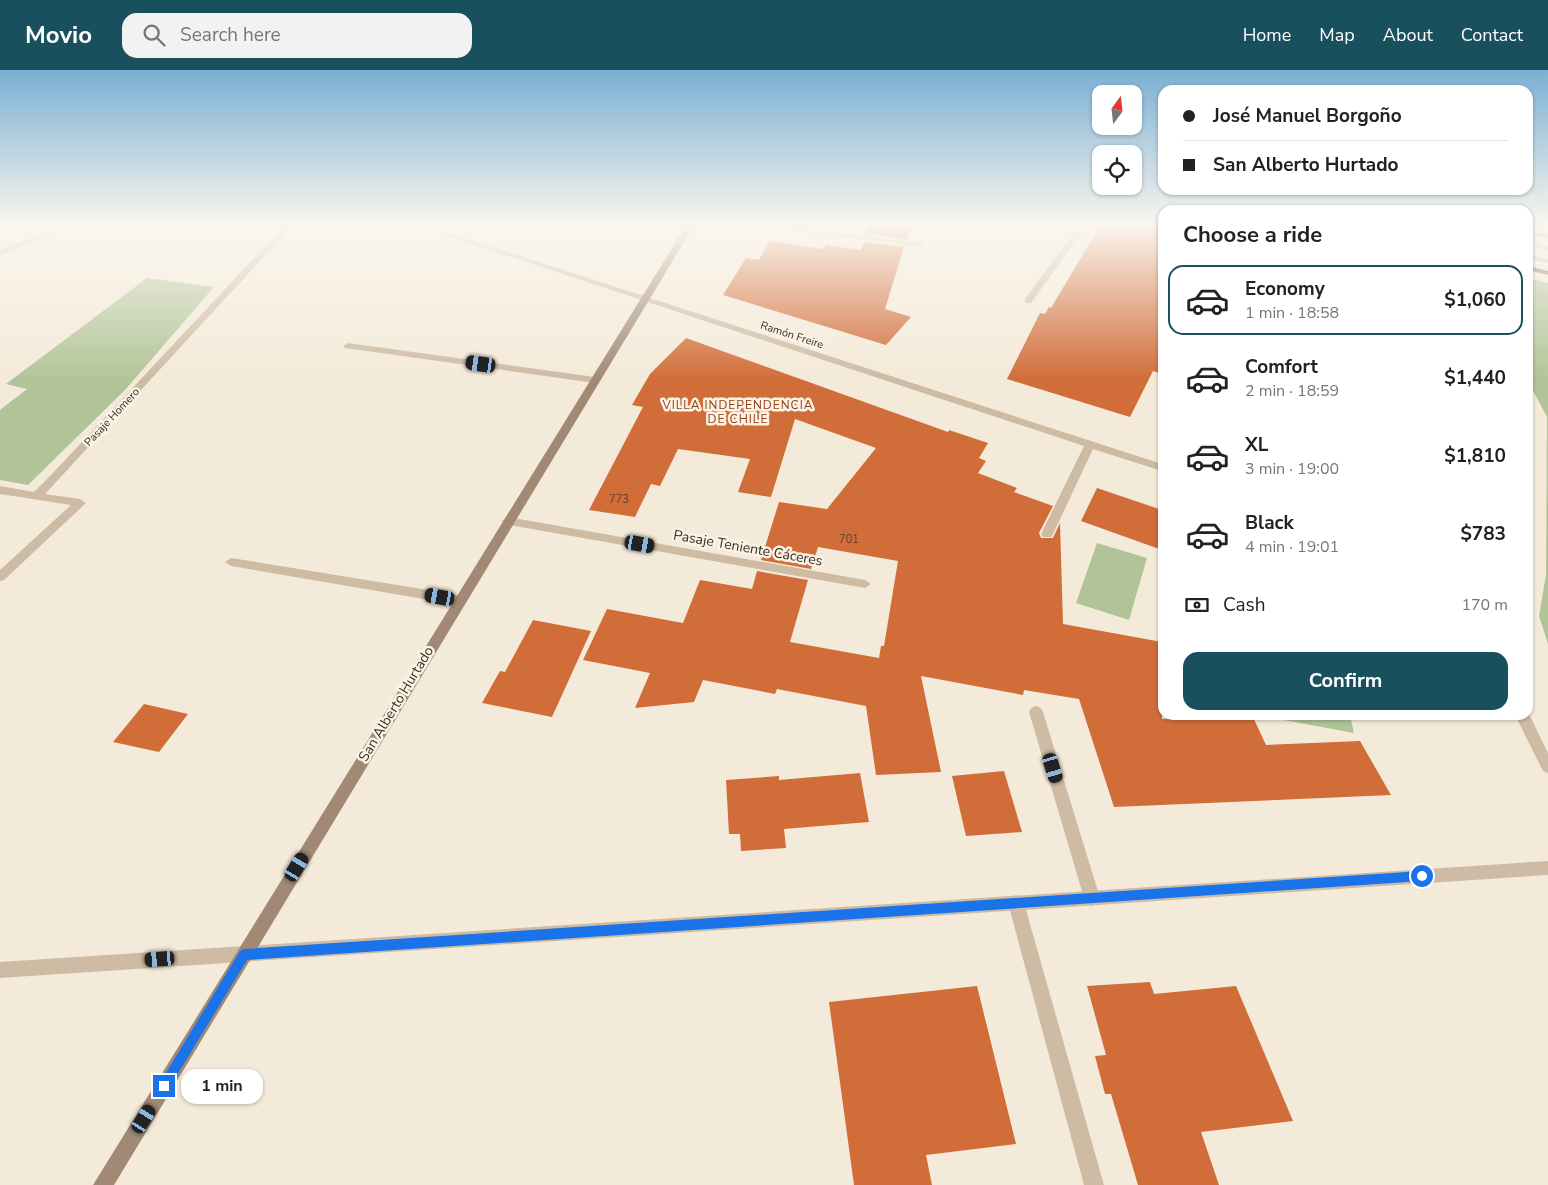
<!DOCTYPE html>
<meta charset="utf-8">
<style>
body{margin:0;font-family:"Nunito Sans",sans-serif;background:#f2f2f2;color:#222;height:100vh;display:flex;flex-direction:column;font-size:19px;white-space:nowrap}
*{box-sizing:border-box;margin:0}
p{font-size:16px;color:#767676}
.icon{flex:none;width:28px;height:28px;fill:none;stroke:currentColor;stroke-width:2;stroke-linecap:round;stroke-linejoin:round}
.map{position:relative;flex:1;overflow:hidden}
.panel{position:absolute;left:1158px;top:135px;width:375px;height:515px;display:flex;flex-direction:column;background:#fff;border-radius:15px;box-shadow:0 1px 4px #0004}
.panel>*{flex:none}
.guide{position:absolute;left:1158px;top:15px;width:375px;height:110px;border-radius:15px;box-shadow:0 1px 4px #0004;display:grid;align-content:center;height:110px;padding:0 25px;background:#fff}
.needle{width:32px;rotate:15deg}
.controls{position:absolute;left:1092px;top:15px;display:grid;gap:10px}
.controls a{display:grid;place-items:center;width:50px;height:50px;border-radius:10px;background:#fff;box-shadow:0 1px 4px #0004;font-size:25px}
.end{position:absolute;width:22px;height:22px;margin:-11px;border:6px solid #1a73e8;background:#fff;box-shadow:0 0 0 2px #fff}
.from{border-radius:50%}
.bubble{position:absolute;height:35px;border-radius:15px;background:#fff;box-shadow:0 1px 4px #0004;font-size:16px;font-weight:700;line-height:35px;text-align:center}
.car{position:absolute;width:15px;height:30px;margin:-15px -8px;border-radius:6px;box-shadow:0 0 4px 1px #0007;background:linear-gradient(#222 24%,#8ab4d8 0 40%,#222 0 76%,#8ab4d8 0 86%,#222 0)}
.guide b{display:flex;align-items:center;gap:18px;height:48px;font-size:19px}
.guide b+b{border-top:1px solid #e0e0e0}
.guide i{width:12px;height:12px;background:#222}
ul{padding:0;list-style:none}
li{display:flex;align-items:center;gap:15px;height:70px;margin:0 10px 8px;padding:0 15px;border:2px solid transparent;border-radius:15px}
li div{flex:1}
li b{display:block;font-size:19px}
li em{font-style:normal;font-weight:700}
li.selected{border-color:#18515d}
li>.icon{width:45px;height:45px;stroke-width:1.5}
h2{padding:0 25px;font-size:22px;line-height:60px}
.pay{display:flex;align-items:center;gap:12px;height:55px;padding:0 25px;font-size:19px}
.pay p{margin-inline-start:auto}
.button{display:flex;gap:10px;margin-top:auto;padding:10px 25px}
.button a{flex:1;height:58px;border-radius:15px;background:#18515d;color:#fff;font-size:20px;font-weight:700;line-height:58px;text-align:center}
header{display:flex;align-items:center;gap:30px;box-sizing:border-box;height:70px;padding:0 25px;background:#18515d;color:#fff}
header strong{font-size:24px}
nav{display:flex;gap:28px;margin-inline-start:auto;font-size:18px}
.search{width:350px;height:45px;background:#f2f2f2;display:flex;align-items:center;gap:12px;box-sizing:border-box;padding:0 18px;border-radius:15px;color:#767676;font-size:19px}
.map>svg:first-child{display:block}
</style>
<header>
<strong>Movio</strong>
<div class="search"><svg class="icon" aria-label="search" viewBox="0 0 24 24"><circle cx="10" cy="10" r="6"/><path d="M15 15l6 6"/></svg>Search here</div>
<nav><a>Home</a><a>Map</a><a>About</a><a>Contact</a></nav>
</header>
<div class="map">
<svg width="1548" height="1115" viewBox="0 0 1548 1115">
<rect width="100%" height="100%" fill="#f4ead9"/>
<g fill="#b1c497">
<path d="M 147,208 L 214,217 L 125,320 L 28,415 L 0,410 L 0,340 L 27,319 L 6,314 Z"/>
<path d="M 1528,208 L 1548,213 L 1548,574 L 1539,546 L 1546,505 L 1547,347 L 1528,311 Z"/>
<path d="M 1097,473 L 1147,488 L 1129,550 L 1076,533 Z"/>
<path d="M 1267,645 L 1350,645 L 1354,663 L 1267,647 Z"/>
</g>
<g fill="#d16d39">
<path d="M 870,154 L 911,154 L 907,169 L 866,164 Z"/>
<path d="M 1101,154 L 1162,154 L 1162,304 L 1153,301 L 1130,347 L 1007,309 L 1040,243 L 1045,244 L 1049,237 L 1051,238 Z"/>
<path d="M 770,171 L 824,179 L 826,175 L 861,180 L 864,172 L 904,177 L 885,239 L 911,247 L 886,275 L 723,225 L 746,188 L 759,190 Z"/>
<path d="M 686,268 L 948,362 L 949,360 L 988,373 L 979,388 L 986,391 L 978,403 L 1017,418 L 1014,422 L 1053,436 L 1039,463 L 1041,468 L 1053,468 L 1060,453 L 1063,554 L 1162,572 L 1162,649 L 1252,645 L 1266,675 L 1360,671 L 1391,725 L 1114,737 L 1079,629 L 1024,620 L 1023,625 L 921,606 L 941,702 L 876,705 L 866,636 L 777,619 L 775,624 L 703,610 L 694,632 L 635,638 L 650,603 L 583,590 L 607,539 L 683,553 L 700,510 L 752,519 L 757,501 L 808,510 L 790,572 L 879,588 L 881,576 L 884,576 L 898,491 L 818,477 L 811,499 L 761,490 L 779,432 L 827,439 L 876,378 L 795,349 L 771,427 L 738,422 L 750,389 L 678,379 L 660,416 L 651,414 L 635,447 L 589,440 L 643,337 L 632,335 L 650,304 Z"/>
<path d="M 1097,418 L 1162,440 L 1162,480 L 1081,451 Z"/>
<path d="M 533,550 L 591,561 L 552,647 L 482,633 L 500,601 L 505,602 Z"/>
<path d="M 144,634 L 188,644 L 159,682 L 113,672 Z"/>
<path d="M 1004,701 L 1022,762 L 966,766 L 952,706 Z"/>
<path d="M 860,703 L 869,752 L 784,759 L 786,778 L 741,781 L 740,764 L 729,764 L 726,710 L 779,706 L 779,710 Z"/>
<path d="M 1150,912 L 1154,924 L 1236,916 L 1293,1051 L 1201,1062 L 1219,1115 L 1138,1115 L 1111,1024 L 1105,1024 L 1095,986 L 1106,985 L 1087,916 Z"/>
<path d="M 977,916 L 1016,1074 L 926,1085 L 932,1115 L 854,1115 L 829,932 Z"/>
</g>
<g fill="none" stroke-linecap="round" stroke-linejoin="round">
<g fill="#cdbba4" fill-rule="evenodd">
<path d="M 1528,172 L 1548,176 L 1548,180 L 1528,176 Z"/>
<path d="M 1528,185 L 1548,189 L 1548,193 L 1528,189 Z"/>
</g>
<g fill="#cdbba4" fill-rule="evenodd">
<path d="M 66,154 L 76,154 L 0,185 L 0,180 Z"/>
<path d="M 286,154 L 294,154 L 45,424 L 80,429 L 86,433 L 4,510 L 0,511 L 0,500 L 71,435 L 0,424 L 0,416 L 34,422 L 52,404 Z"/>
<path d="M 411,154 L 422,154 L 1162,394 L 1162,401 L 1093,379 L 1053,464 L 1051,467 L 1043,467 L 1041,464 L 1084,376 Z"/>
<path d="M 749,154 L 771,154 L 922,173 L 926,175 L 922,177 L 753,156 Z"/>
<path d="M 1080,154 L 1088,154 L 1031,233 L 1025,233 L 1025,229 Z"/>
<path d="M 348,273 L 595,307 L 600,310 L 595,313 L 345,278 L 343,276 Z"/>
<path d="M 508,447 L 865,510 L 871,514 L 865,518 L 504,454 L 502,451 Z"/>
<path d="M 231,488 L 459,525 L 463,527 L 465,530 L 463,533 L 459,535 L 231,496 L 225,492 Z"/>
<path d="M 1036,636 L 1041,638 L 1043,642 L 1100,828 L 1098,833 L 1092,836 L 1086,833 L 1084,828 L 1029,642 L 1031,638 Z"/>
<path d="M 1016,825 L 1022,828 L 1024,833 L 1104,1115 L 1084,1115 L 1008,833 L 1010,828 Z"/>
</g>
<g fill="#cdbba4" fill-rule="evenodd">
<path d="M 1528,642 L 1548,683 L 1548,703 L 1543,701 L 1515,645 L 1528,645 Z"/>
<path d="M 1548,791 L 1548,805 L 0,908 L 0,892 Z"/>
</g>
<g fill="#a18975" fill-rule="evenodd">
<path d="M 687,154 L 695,154 L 114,1115 L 93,1115 Z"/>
<path d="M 1528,160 L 1548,164 L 1548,168 L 1528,164 Z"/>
</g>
<path fill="#7b6656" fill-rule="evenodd" d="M 1528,196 L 1548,201 L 1548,205 L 1528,200 Z"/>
</g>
<linearGradient id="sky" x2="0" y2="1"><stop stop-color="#7ab0d3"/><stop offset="0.5" stop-color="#faf6ee"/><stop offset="1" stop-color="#faf6ee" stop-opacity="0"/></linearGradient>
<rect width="1548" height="310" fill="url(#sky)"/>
<path fill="#1a73e8" d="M 1422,801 L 1427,806 L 1422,811 L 247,890 L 168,1020 L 164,1021 L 160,1020 L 158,1016 L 240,881 L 244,879 Z"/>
<g text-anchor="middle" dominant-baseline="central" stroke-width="5" stroke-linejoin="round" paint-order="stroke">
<g font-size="11" fill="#372d26" stroke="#fbf3e5">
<text transform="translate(792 265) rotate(18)">Ramón Freire</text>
<text transform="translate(112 347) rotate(-47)">Pasaje Homero</text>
</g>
<g font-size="11" fill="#5e3d2b">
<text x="619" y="429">773</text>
<text x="849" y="469">701</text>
</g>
<g font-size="12" letter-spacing="1" fill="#8e3f17" stroke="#fbf3e5">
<text x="738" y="335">VILLA INDEPENDENCIA<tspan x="738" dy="14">DE CHILE</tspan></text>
</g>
<g font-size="14" fill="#372d26" stroke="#fbf3e5">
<text transform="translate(748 478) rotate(10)">Pasaje Teniente Cáceres</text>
<text transform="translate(396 634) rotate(-59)">San Alberto Hurtado</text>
</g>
</g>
</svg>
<div class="controls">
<a><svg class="needle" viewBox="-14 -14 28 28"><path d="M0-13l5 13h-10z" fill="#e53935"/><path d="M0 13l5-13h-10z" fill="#767676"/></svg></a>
<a><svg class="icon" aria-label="locate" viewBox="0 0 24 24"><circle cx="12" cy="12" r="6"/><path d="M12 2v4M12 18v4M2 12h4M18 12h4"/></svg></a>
</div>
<i class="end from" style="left:1422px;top:806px"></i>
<i class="end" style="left:164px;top:1016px"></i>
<div class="bubble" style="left:181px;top:999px;width:82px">1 min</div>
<i class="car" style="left:481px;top:294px;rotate:278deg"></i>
<i class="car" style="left:640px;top:474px;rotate:100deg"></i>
<i class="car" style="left:440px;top:527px;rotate:280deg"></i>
<i class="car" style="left:1053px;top:698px;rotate:163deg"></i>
<i class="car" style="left:297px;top:797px;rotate:31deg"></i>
<i class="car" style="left:160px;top:889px;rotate:266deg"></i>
<i class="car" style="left:144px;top:1049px;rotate:32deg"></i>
<div class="guide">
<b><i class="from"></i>José Manuel Borgoño</b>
<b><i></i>San Alberto Hurtado</b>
</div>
<section class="panel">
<h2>Choose a ride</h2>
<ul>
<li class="selected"><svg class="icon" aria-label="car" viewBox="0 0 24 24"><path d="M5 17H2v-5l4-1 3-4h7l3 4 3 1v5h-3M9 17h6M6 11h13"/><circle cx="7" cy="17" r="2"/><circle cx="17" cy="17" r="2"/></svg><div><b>Economy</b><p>1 min · 18:58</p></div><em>$1,060</em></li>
<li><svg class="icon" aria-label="car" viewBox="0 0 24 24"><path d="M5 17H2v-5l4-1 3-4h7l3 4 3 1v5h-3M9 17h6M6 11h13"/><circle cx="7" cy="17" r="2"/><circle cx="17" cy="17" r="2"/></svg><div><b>Comfort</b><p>2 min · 18:59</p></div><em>$1,440</em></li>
<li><svg class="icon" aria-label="car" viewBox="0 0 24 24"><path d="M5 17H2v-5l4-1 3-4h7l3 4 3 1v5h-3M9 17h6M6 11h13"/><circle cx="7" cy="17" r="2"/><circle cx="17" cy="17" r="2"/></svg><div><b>XL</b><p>3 min · 19:00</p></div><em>$1,810</em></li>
<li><svg class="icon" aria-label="car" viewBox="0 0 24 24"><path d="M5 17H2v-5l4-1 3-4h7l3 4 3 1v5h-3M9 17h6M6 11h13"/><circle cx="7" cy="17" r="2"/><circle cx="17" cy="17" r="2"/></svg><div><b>Black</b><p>4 min · 19:01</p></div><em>$783</em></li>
</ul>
<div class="pay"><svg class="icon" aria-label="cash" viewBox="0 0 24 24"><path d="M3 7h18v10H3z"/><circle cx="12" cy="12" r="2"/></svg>Cash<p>170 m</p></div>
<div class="button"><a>Confirm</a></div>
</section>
</div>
